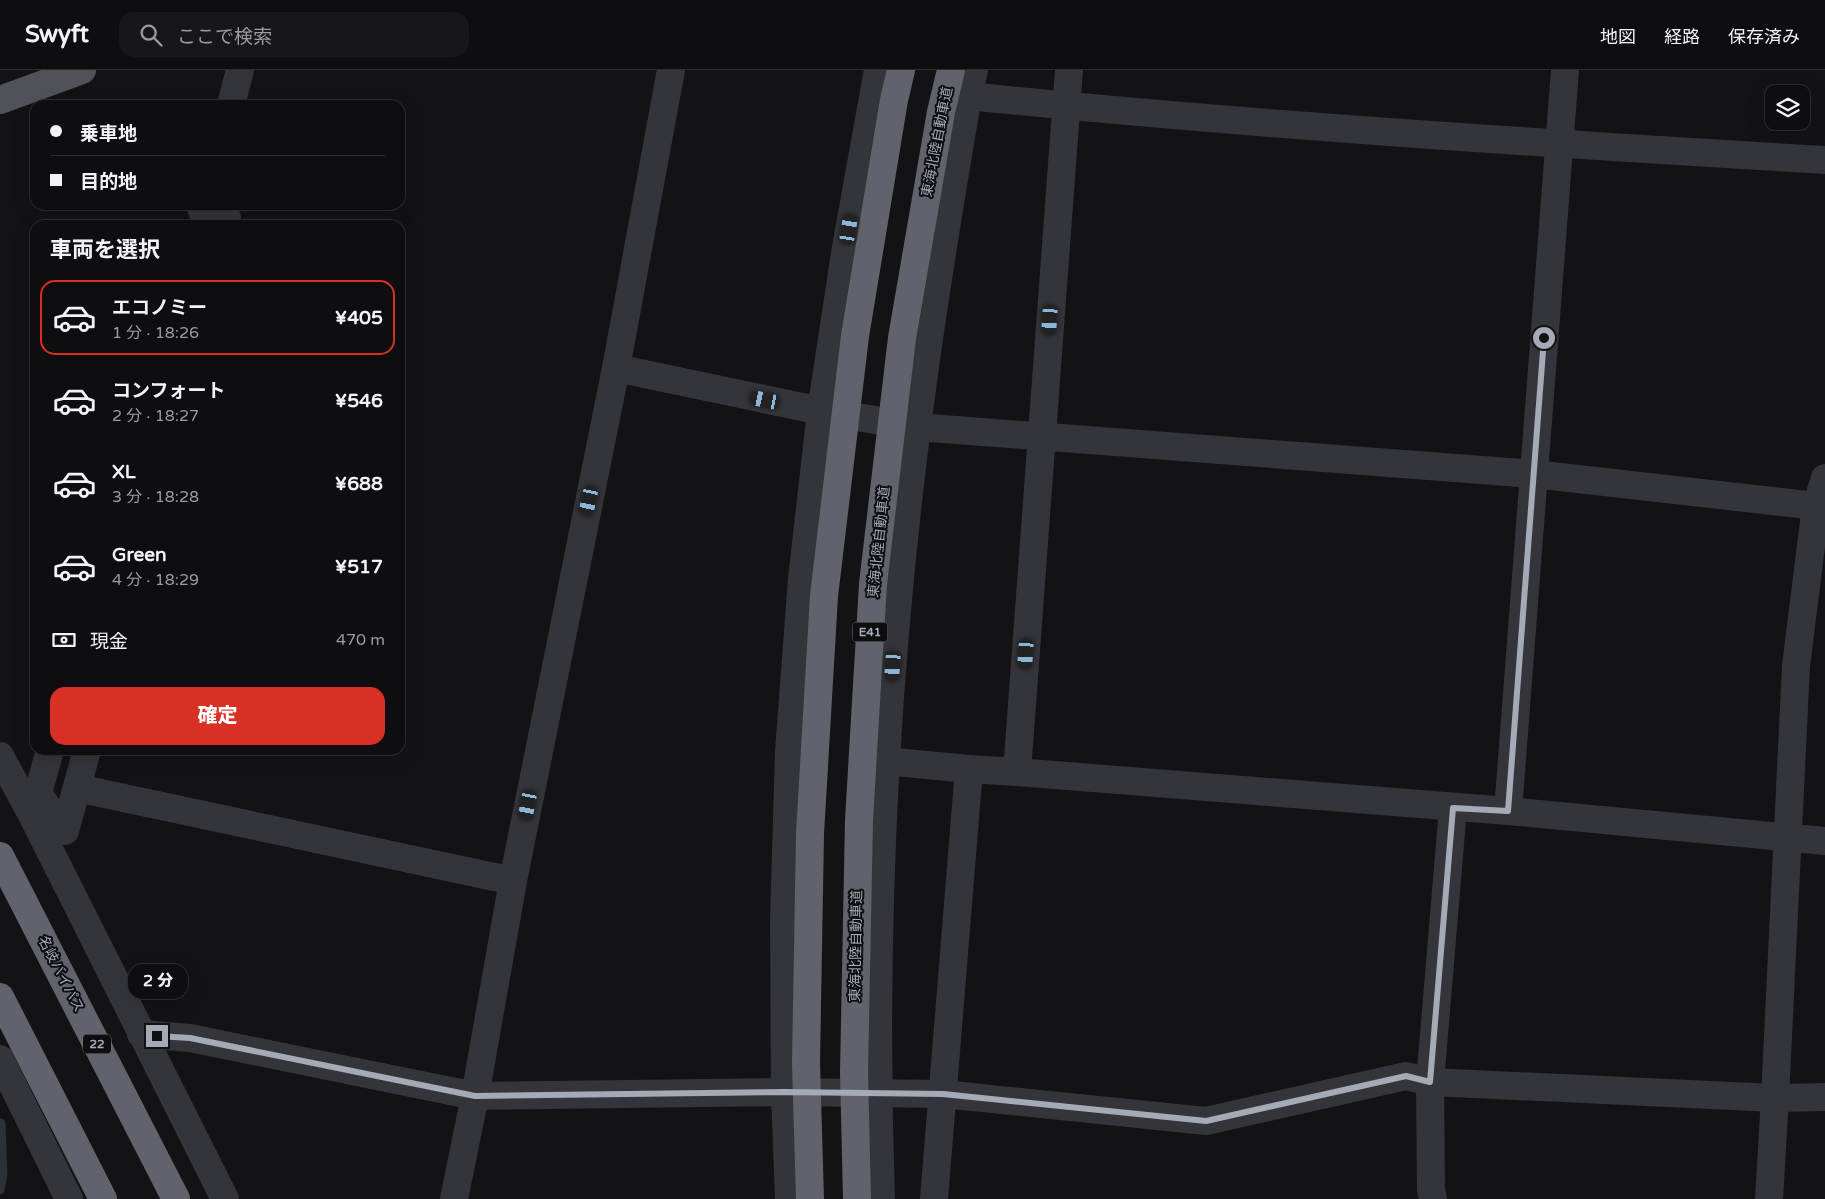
<!DOCTYPE html>
<html lang="ja">
<meta charset="utf-8">
<style>
body{margin:0;font-family:"Varela Round","Noto Sans JP",sans-serif;background:#171719;color:#f1f3f6;height:100vh;display:flex;flex-direction:column;font-size:19px;white-space:nowrap}
*{box-sizing:border-box;margin:0}
p{font-size:16px;color:#9b9c9f}
.icon{flex:none;width:28px;height:28px;fill:none;stroke:currentColor;stroke-width:2;stroke-linecap:round;stroke-linejoin:round}
.map{position:relative;flex:1;overflow:hidden}
.drawer{position:absolute;left:30px;top:150px;width:375px;height:535px;display:flex;flex-direction:column;background:#0e0e10;border-radius:15px;box-shadow:0 5px 20px #0002,0 0 0 1px #2e2e30}
.drawer>*{flex:none}
.guide{position:absolute;left:30px;top:30px;width:375px;height:110px;border-radius:15px;box-shadow:0 5px 20px #0002,0 0 0 1px #2e2e30;display:grid;align-content:center;height:110px;padding:0 20px;background:#0e0e10}
.buttons{position:absolute;left:1765px;top:15px;display:grid;gap:10px}
.buttons a{display:grid;place-items:center;width:45px;height:45px;border-radius:10px;background:#0e0e10;box-shadow:0 5px 20px #0002,0 0 0 1px #2e2e30;font-size:25px}
.end{position:absolute;width:22px;height:22px;margin:-11px;border:6px solid #a4aab6;background:#111;box-shadow:0 0 0 2px #111}
.from{border-radius:50%}
.bubble{position:absolute;height:35px;border-radius:15px;background:#0e0e10;box-shadow:0 5px 20px #0002,0 0 0 1px #2e2e30;font-size:16px;font-weight:800;line-height:35px;text-align:center}
.car{position:absolute;width:15px;height:30px;margin:-15px -8px;border-radius:6px;box-shadow:0 0 4px 1px #0007;background:linear-gradient(#222 24%,#8ab4d8 0 40%,#222 0 76%,#8ab4d8 0 86%,#222 0)}
.guide b{display:flex;align-items:center;gap:18px;height:48px;font-size:19px}
.guide b+b{border-top:1px solid #2e2e30}
.guide i{width:12px;height:12px;background:#f1f3f6}
ul{padding:0;list-style:none}
li{display:flex;align-items:center;gap:15px;height:75px;margin:0 10px 8px;padding:0 10px;border:2px solid transparent;border-radius:15px}
li div{flex:1}
li b{display:block;font-size:19px}
li em{font-style:normal;font-weight:800}
li.current{border-color:#d93025}
li>.icon{width:45px;height:45px;stroke-width:1.5}
h2{padding:0 20px;font-size:22px;line-height:60px}
.pay{display:flex;align-items:center;gap:12px;height:55px;padding:0 20px;font-size:19px}
.pay p{margin-inline-start:auto}
.button{display:flex;gap:10px;margin-top:auto;padding:10px 20px}
.button a{flex:1;height:58px;border-radius:15px;background:#d93025;color:#fff;font-size:20px;font-weight:800;line-height:58px;text-align:center}
header{display:flex;align-items:center;gap:30px;box-sizing:border-box;height:70px;padding:0 25px;background:#0e0e10;border-bottom:1px solid #2e2e30}
header strong{font-size:24px}
nav{display:flex;gap:28px;margin-inline-start:auto;font-size:18px}
.search{width:350px;height:45px;background:#171719;display:flex;align-items:center;gap:12px;box-sizing:border-box;padding:0 18px;border-radius:15px;color:#9b9c9f;font-size:19px}
.map>svg:first-child{display:block}
</style>
<header>
<strong>Swyft</strong>
<div class="search"><svg class="icon" aria-label="search" viewBox="0 0 24 24"><circle cx="10" cy="10" r="6"/><path d="M15 15l6 6"/></svg>ここで検索</div>
<nav><a>地図</a><a>経路</a><a>保存済み</a></nav>
</header>
<div class="map">
<svg width="1825" height="1129" viewBox="0 0 1825 1129">
<rect width="100%" height="100%" fill="#131315"/>
<g fill="none" stroke-linecap="round" stroke-linejoin="round">
<path stroke="#293239" stroke-width="9" d="M 0,1120 L 3,1105 L 1,1053"/>
<g stroke="#34353a" stroke-width="28">
<path d="M 968,26 C 1253,55 1539,73 1825,90"/>
<path d="M 231,35 L 240,0"/>
<path d="M 202,141 L 227,148 L 225,155"/>
<path d="M 616,298 L 821,341 L 917,357 L 1534,404 L 1825,437"/>
<path d="M 0,686 L 32,745 L 225,1129"/>
<path d="M 885,691 L 969,699 L 1017,702 L 1508,741 L 1825,771"/>
<path d="M 1017,702 L 1069,0"/>
<path d="M 77,718 L 513,811"/>
<path d="M 38,724 L 65,761 L 87,680"/>
<path d="M 33,741 L 50,680"/>
<path d="M 1508,741 L 1565,0"/>
<path d="M 141,964 L 190,968 L 475,1026 L 785,1022 L 943,1024 L 1206,1051 L 1406,1006 L 1430,1012 L 1775,1028 L 1825,1027"/>
<path d="M 0,989 L 69,1129"/>
<path d="M 454,1129 L 475,1026 L 513,811 L 616,298 L 671,0"/>
<path d="M 789,1129 L 785,1022 L 784,851 L 789,681 L 802,509 L 821,341 L 846,177 L 878,0"/>
<path d="M 881,1129 C 872,871 884,613 917,357 C 931,246 949,136 968,26 L 974,0"/>
<path d="M 934,1129 L 969,699"/>
<path d="M 1433,1129 L 1431,1120 L 1430,1012 L 1453,738"/>
<path d="M 1769,1129 L 1775,1028 L 1796,596 L 1816,436 L 1825,408"/>
</g>
<path stroke="#505259" stroke-width="28" d="M 0,30 L 82,0"/>
<g stroke="#60636b" stroke-width="28">
<path d="M 0,786 L 176,1129"/>
<path d="M 0,927 L 103,1129"/>
</g>
<g stroke="#60636b" stroke-width="28">
<path d="M 810,1129 L 806,993 L 810,764 L 824,526 L 855,266 L 894,30 L 901,0"/>
<path d="M 857,1129 L 854,1002 L 859,750 L 873,514 L 902,268 L 941,42 L 951,0"/>
</g>
</g>
<g fill="none" stroke-linecap="round" stroke-linejoin="round">
<path stroke="#a4aab6" stroke-width="6" d="M 157,966 L 190,968 L 475,1026 L 785,1022 L 943,1024 L 1206,1051 L 1406,1006 L 1430,1012 L 1453,738 L 1508,741 L 1544,268"/>
</g>
<g text-anchor="middle" dominant-baseline="central" stroke-width="4" stroke-linejoin="round" paint-order="stroke">
<g fill="#0e0e10" stroke="#777b84" stroke-width="1">
<rect x="852.5" y="552.5" width="35" height="19" rx="4"/>
<rect x="83" y="964.5" width="28" height="19" rx="4"/>
</g>
<g font-size="12" font-weight="bold" fill="#a4aab6">
<text x="870" y="562">E41</text>
<text x="97" y="974">22</text>
</g>
<g font-size="14" fill="#a4aab6" stroke="#0e0e10">
<text transform="translate(937 72) rotate(-79)">東海北陸自動車道</text>
<text transform="translate(879 472) rotate(-84)">東海北陸自動車道</text>
<text transform="translate(856 876) rotate(-89)">東海北陸自動車道</text>
<text transform="translate(61 904) rotate(63)">名岐バイパス</text>
</g>
</g>
</svg>
<div class="buttons">
<a><svg class="icon" aria-label="layers" viewBox="0 0 24 24"><path d="M12 4l9 5-9 5-9-5zM3 14l9 5 9-5"/></svg></a>
</div>
<i class="end from" style="left:1544px;top:268px"></i>
<i class="end" style="left:157px;top:966px"></i>
<div class="bubble" style="left:128px;top:894px;width:60px">2 分</div>
<i class="car" style="left:849px;top:159px;rotate:10deg"></i>
<i class="car" style="left:1050px;top:250px;rotate:184deg"></i>
<i class="car" style="left:765px;top:330px;rotate:282deg"></i>
<i class="car" style="left:589px;top:431px;rotate:192deg"></i>
<i class="car" style="left:1026px;top:584px;rotate:184deg"></i>
<i class="car" style="left:893px;top:596px;rotate:184deg"></i>
<i class="car" style="left:528px;top:735px;rotate:191deg"></i>
<div class="guide">
<b><i class="from"></i>乗車地</b>
<b><i></i>目的地</b>
</div>
<section class="drawer">
<h2>車両を選択</h2>
<ul>
<li class="current"><svg class="icon" aria-label="car" viewBox="0 0 24 24"><path d="M5 17H2v-5l4-1 3-4h7l3 4 3 1v5h-3M9 17h6M6 11h13"/><circle cx="7" cy="17" r="2"/><circle cx="17" cy="17" r="2"/></svg><div><b>エコノミー</b><p>1 分 · 18:26</p></div><em>¥405</em></li>
<li><svg class="icon" aria-label="car" viewBox="0 0 24 24"><path d="M5 17H2v-5l4-1 3-4h7l3 4 3 1v5h-3M9 17h6M6 11h13"/><circle cx="7" cy="17" r="2"/><circle cx="17" cy="17" r="2"/></svg><div><b>コンフォート</b><p>2 分 · 18:27</p></div><em>¥546</em></li>
<li><svg class="icon" aria-label="car" viewBox="0 0 24 24"><path d="M5 17H2v-5l4-1 3-4h7l3 4 3 1v5h-3M9 17h6M6 11h13"/><circle cx="7" cy="17" r="2"/><circle cx="17" cy="17" r="2"/></svg><div><b>XL</b><p>3 分 · 18:28</p></div><em>¥688</em></li>
<li><svg class="icon" aria-label="car" viewBox="0 0 24 24"><path d="M5 17H2v-5l4-1 3-4h7l3 4 3 1v5h-3M9 17h6M6 11h13"/><circle cx="7" cy="17" r="2"/><circle cx="17" cy="17" r="2"/></svg><div><b>Green</b><p>4 分 · 18:29</p></div><em>¥517</em></li>
</ul>
<div class="pay"><svg class="icon" aria-label="cash" viewBox="0 0 24 24"><path d="M3 7h18v10H3z"/><circle cx="12" cy="12" r="2"/></svg>現金<p>470 m</p></div>
<div class="button"><a>確定</a></div>
</section>
</div>
